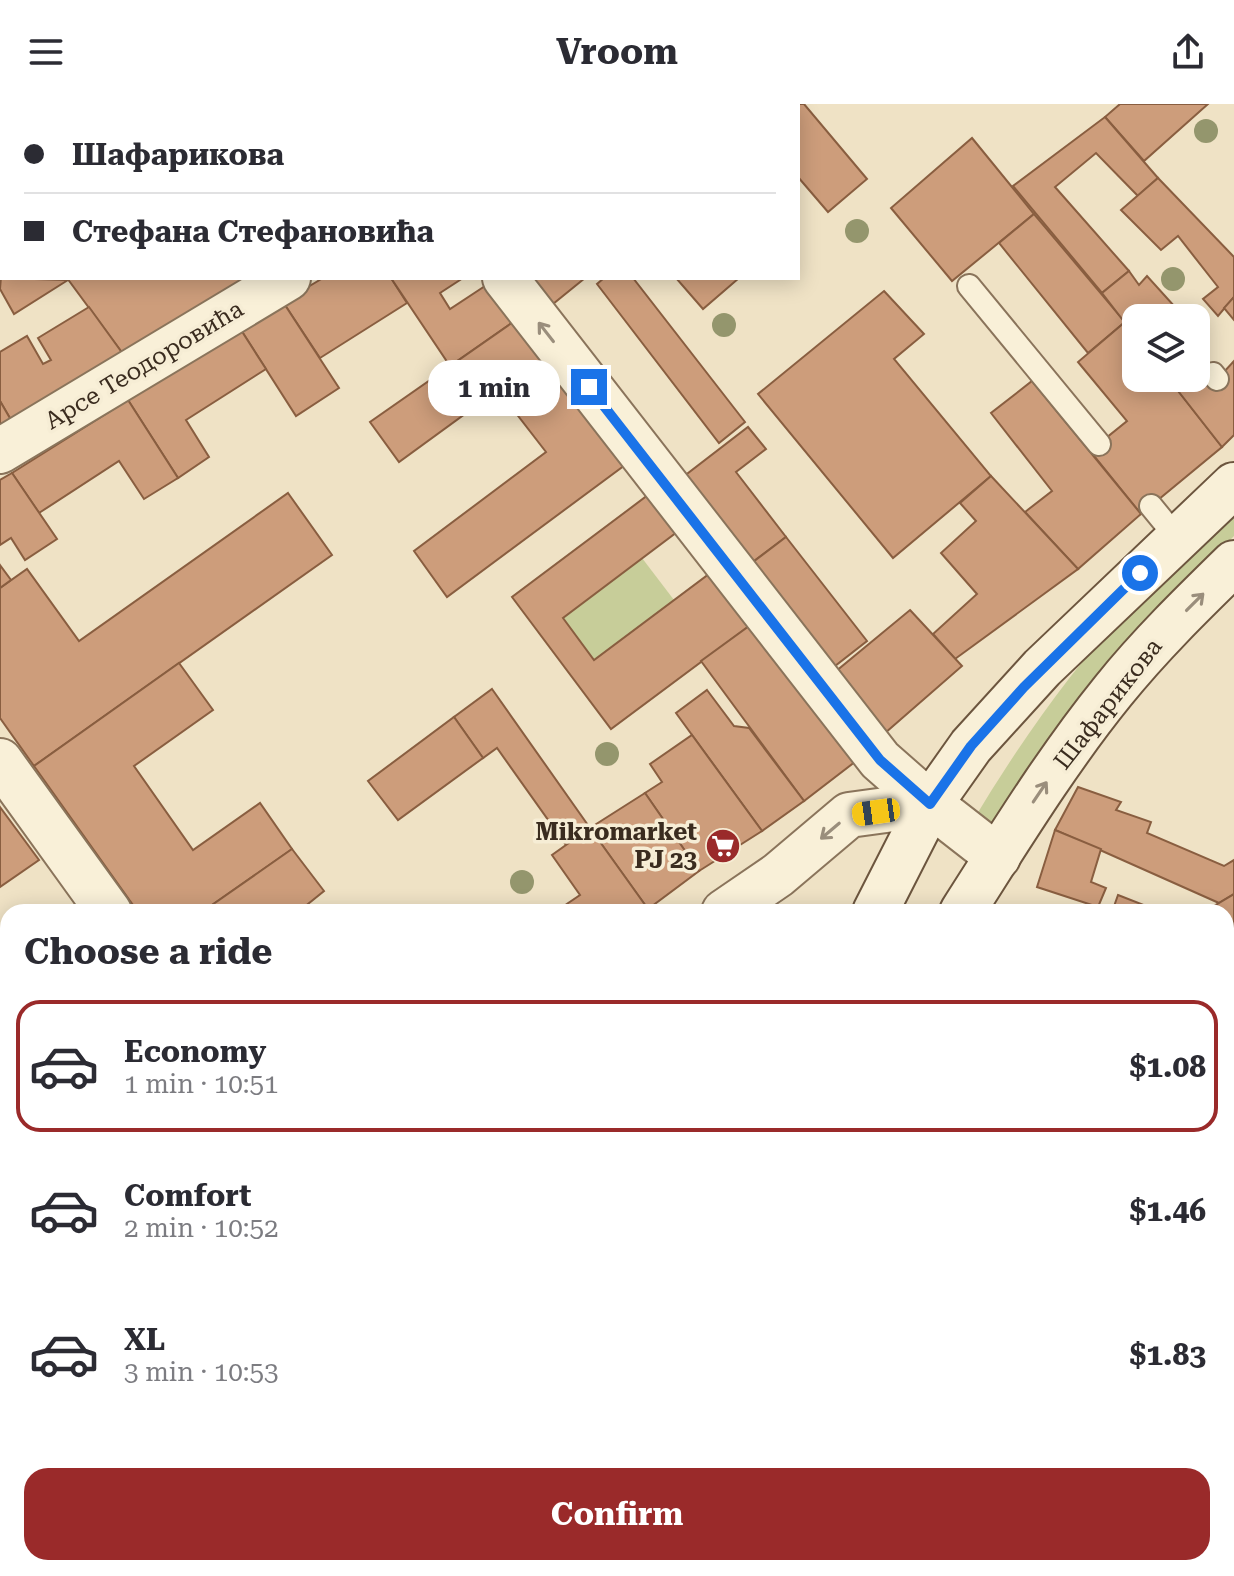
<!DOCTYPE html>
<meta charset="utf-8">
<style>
body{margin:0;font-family:"Roboto Serif",serif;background:#f2f2f3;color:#2b2b33;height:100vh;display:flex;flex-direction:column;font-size:30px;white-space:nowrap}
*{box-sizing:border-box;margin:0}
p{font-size:26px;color:#7c7c81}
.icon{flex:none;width:44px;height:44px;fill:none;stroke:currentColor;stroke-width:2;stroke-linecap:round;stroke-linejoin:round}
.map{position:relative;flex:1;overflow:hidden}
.details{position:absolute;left:0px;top:800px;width:1234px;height:672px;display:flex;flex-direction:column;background:#fff;border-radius:24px 24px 0 0;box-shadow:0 4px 20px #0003}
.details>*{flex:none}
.banner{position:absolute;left:0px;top:0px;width:800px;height:176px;box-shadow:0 4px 20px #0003;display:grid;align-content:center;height:176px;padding:0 24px;background:#fff}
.fabs{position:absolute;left:1122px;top:200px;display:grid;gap:16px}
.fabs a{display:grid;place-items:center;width:88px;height:88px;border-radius:16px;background:#fff;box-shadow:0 4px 20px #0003;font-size:40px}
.end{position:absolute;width:36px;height:36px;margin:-18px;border:10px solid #1a73e8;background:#fff;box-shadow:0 0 0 4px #fff}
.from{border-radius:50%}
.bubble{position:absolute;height:56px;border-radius:24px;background:#fff;box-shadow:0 4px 20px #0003;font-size:26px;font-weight:700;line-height:56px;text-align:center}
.car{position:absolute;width:24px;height:48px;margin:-24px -12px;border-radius:10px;box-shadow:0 0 6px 2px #0007;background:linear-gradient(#f5c518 24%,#345 0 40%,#f5c518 0 76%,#345 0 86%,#f5c518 0)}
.banner b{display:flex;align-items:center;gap:28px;height:76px;font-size:30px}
.banner b+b{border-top:2px solid #e1e1e2}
.banner i{width:20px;height:20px;background:#2b2b33}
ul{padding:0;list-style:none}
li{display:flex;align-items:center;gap:24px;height:132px;margin:0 16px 12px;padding:0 8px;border:4px solid transparent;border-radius:24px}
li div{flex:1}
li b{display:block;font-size:30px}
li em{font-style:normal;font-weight:700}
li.current{border-color:#9a2a2a}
li>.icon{width:72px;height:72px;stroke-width:1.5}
h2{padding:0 24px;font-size:36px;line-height:96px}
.primary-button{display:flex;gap:16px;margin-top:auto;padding:16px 24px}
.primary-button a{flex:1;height:92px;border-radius:24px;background:#9a2a2a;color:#fff;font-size:32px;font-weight:700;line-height:92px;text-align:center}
header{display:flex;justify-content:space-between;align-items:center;height:104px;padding:0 24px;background:#fff;font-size:36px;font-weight:700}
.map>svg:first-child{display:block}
</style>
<header><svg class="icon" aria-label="menu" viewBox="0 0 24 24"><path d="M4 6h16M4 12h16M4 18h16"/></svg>Vroom<svg class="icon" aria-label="share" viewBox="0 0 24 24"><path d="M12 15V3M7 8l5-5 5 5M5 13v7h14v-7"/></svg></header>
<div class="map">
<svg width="1234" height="1472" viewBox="0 0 1234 1472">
<rect width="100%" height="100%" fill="#efe2c5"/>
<g fill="#c7cd99">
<path d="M 1234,408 L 1234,432 L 1145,522 L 990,724 L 974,715 C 1019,640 1070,567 1130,503 C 1161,469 1200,439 1234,408 Z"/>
<path d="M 642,454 L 674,496 L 594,556 L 563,514 Z"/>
<path d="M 1226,934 L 1234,936 L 1234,1029 L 1226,1037 Z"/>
<path d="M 899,1464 L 969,1464 L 972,1472 L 897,1472 Z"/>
</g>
<g fill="#cd9d7b" stroke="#895e40" stroke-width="2">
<path d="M 10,0 L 80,0 L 82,2 L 7,2 Z"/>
<path d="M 176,0 L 273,0 L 275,2 L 177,2 Z"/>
<path d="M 329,0 L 438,0 L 440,2 L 328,2 Z"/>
<path d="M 476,0 L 538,0 L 534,2 Z"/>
<path d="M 612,0 L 702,0 L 703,2 L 609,2 Z"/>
<path d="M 702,0 L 800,0 L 797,2 Z"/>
<path d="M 800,0 L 804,0 L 867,75 L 828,108 L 798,73 L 797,2 Z"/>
<path d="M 1120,0 L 1208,0 L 1144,57 L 1105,13 Z"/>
<path d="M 2,6 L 2,87 L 0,84 Z"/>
<path d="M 1105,13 L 1158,74 L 1138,92 L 1096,49 L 1055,83 L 1129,167 L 1102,189 L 1013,82 Z"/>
<path d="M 972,34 L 1034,110 L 952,177 L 891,104 Z"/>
<path d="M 1158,74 L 1234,153 L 1234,193 L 1218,212 L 1203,195 L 1218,183 L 1178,132 L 1161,146 L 1121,106 Z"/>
<path d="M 1034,110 L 1125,218 L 1088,249 L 999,139 Z"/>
<path d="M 2,161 L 2,174 L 68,176 L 14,210 L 0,185 Z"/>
<path d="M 1129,167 L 1139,181 L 1147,172 L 1185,214 L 1136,214 L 1136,233 L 1102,189 Z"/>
<path d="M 67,174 L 250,174 L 123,250 Z"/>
<path d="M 323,174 L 391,174 L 407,199 L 320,254 L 283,198 Z"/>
<path d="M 391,174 L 463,174 L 440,189 L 450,205 L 488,180 L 516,216 L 450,262 Z"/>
<path d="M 525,174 L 585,174 L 548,204 Z"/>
<path d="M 604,174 L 633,174 L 745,318 L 719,339 L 597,180 Z"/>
<path d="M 676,174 L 739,174 L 703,205 Z"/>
<path d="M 884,187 L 924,230 L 894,255 L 991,372 L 893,454 L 758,290 Z"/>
<path d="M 1234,193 L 1234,216 L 1224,204 Z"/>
<path d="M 283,198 L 339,284 L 296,312 L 241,226 Z"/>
<path d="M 89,203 L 123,250 L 11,316 L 0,297 L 0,248 L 27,232 L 43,260 L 51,256 L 38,234 Z"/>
<path d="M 516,216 L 625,361 L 447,493 L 414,447 L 546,348 L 498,286 L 399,358 L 370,318 Z"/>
<path d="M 1125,218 L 1136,233 L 1136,274 L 1168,274 L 1222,343 L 1141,410 L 1090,347 L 1127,317 L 1078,258 Z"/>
<path d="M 241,226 L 266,265 L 186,316 L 209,353 L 178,374 L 128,296 Z"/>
<path d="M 1234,257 L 1234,331 L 1222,343 L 1168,274 L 1196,274 L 1196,262 L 1213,280 Z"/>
<path d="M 1032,277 L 1141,410 L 1078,465 L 1025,408 L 1052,387 L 991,309 Z"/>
<path d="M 128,296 L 178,374 L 144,395 L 119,357 L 39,409 L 12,369 Z"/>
<path d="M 0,297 L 11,316 L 0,323 Z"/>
<path d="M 748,323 L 766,345 L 736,368 L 786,433 L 750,460 L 683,373 Z"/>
<path d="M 12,369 L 57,435 L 25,456 L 11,434 L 0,441 L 0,376 Z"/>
<path d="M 991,372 L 1078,465 L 955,555 L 933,530 L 977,490 L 941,449 L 976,417 L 960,399 Z"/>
<path d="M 288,389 L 332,451 L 34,662 L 0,614 L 0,484 L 27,465 L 79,537 Z"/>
<path d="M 648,391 L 677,428 L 563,514 L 594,556 L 717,464 L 756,517 L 611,625 L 512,493 Z"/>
<path d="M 786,433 L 867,537 L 826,569 L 745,464 Z"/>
<path d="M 0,461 L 11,476 L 0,484 Z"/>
<path d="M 910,506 L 962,562 L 877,636 L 829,573 Z"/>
<path d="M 756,517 L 860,654 L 804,697 L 701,557 Z"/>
<path d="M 179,559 L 213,606 L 134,662 L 193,746 L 260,699 L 292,745 L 202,808 L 138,808 L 34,662 Z"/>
<path d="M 492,585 L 590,724 L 566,741 L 497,644 L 483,654 L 454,613 Z"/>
<path d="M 707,586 L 734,622 L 749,624 L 804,697 L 762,727 L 676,609 Z"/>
<path d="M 454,613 L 483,654 L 398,716 L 368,677 Z"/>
<path d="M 692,631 L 762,727 L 699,767 L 645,689 L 662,678 L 650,660 Z"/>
<path d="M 1078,683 L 1121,698 L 1116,706 L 1151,718 L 1147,729 L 1224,762 L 1234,756 L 1234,790 L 1219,799 L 1055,726 Z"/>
<path d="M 645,689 L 699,767 L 648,805 L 590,724 Z"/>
<path d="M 0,703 L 39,756 L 0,783 Z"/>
<path d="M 590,724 L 648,805 L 644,808 L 555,808 L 580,791 L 552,751 Z"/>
<path d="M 1055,726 L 1101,745 L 1091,778 L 1106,784 L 1098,803 L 1037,783 Z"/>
<path d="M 292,745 L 324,787 L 298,808 L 202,808 Z"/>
<path d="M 1234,790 L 1234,855 L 1226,861 L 1226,808 L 1204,808 Z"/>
<path d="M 1118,791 L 1154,805 L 1153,808 L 1112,808 Z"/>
<path d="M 8,844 L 8,908 L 0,914 L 0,850 Z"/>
<path d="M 8,969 L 8,1067 L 0,1058 L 0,970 Z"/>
<path d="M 1234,1093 L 1234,1472 L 1006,1472 L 1002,1464 L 1226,1464 L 1226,1102 Z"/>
<path d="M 0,1141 L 8,1150 L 8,1155 L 0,1162 Z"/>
<path d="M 4,1239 L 8,1243 L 8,1366 L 1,1374 L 0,1244 Z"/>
<path d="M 8,1425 L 8,1464 L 63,1464 L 55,1472 L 0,1472 L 0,1433 Z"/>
<path d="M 101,1464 L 146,1464 L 145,1472 L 100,1472 Z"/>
<path d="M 226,1464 L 292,1464 L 294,1472 L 226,1472 Z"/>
<path d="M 382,1464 L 417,1464 L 383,1471 Z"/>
<path d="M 484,1464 L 589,1464 L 587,1472 L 484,1472 Z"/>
<path d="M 293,1466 L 325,1471 L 325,1472 L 294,1472 Z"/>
</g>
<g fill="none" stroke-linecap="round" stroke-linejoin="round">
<g stroke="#8a745b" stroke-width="26">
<g id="lane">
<path d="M 969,182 L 1099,340"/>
<path d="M 1213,270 L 1217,275"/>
<path d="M 1151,402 L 1178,435"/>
<path d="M 0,1205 L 8,1213"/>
</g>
</g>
<g stroke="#8a745b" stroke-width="48">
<g id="street">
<path d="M 455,0 L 457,2"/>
<path d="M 575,2 L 578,0"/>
<path d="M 505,174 L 880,656 L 930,700 L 998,753"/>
<path d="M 0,347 L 288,174"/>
<path d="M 0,657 L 109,808"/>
<path d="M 724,808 L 778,771 L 849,711 L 930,700"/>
<path d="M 0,1409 L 8,1400"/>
<path d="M 456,1464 L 456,1469"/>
</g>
</g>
<g stroke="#6c553e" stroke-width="48">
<g id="secondary">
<path d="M 875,808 L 930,700 L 971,642 L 1042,564 L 1234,381"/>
<path d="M 962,808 C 1010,733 1057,656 1113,587 C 1150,541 1192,500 1234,459"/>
<path d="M 675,1472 L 677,1464"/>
<path d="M 761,1472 L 763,1464"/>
</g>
</g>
<g stroke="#8a745b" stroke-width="5" stroke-dasharray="6 4" stroke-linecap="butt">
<path d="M 1226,926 L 1234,928"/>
<path d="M 819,1472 L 822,1464"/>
<path d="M 874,1472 L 875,1464"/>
<path d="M 886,1472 L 888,1464"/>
</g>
<use href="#lane" stroke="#f9f0d8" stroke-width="22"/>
<use href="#street" stroke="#f9f0d8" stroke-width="44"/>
<use href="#secondary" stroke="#f9f0d8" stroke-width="44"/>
</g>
<g fill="#94966d">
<circle cx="1206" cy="27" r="12"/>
<circle cx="857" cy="127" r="12"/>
<circle cx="1173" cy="175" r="12"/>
<circle cx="724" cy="221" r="12"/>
<circle cx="607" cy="650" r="12"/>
<circle cx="522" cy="778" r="12"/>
</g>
<defs><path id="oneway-shaft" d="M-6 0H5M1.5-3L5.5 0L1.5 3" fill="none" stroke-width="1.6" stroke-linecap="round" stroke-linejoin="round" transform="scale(2)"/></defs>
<g stroke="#9a8e7c">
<use href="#oneway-shaft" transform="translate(546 228) rotate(-128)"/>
<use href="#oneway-shaft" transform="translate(1195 498) rotate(-45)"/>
<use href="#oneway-shaft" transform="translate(1040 688) rotate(-56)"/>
<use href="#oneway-shaft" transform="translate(830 727) rotate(140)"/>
</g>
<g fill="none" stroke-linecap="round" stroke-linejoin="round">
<path stroke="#1a73e8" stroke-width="10" d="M 589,283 L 880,656 L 930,700 L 971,642 L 1024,583 L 1140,469"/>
</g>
<defs>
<g id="supermarket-disc" transform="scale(1.8)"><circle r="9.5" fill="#9a2a2a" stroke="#f6edd5"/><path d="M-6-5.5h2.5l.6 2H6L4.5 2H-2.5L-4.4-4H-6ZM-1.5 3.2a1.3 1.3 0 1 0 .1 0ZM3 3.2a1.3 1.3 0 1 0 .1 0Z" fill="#fff"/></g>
</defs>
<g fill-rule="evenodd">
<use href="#supermarket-disc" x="723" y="742"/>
</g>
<g text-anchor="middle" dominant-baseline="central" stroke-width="7" stroke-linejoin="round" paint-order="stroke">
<g font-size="24" fill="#3a2c1f" stroke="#f6edd5">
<text transform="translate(144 261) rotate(-31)">Арсе Теодоровића</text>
<text transform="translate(1108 600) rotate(-52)">Шафарикова</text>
</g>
<g font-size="24" font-weight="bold" fill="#3a2c1f" stroke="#f6edd5" text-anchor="end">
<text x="697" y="728">Mikromarket<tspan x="697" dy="28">PJ 23</tspan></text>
</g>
</g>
</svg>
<div class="fabs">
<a><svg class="icon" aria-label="layers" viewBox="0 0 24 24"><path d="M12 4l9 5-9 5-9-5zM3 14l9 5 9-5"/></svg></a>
</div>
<i class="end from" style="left:1140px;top:469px"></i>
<i class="end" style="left:589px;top:283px"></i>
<div class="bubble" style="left:428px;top:256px;width:132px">1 min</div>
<i class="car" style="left:876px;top:708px;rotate:262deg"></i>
<div class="banner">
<b><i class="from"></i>Шафарикова</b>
<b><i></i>Стефана Стефановића</b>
</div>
<section class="details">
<h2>Choose a ride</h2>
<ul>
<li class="current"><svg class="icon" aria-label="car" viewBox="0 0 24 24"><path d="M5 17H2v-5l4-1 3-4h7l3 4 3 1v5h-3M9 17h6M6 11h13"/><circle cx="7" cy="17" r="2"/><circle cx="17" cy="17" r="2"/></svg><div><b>Economy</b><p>1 min · 10:51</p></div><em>$1.08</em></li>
<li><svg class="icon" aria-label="car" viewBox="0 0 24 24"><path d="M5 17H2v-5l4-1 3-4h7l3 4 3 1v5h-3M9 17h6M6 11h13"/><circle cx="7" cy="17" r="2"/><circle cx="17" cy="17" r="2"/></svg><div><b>Comfort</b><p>2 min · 10:52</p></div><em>$1.46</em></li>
<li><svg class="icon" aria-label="car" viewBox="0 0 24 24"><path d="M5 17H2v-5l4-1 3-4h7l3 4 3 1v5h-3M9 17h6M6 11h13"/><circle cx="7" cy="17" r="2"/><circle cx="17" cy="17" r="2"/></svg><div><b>XL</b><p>3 min · 10:53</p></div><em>$1.83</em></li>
</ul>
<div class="primary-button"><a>Confirm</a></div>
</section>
</div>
